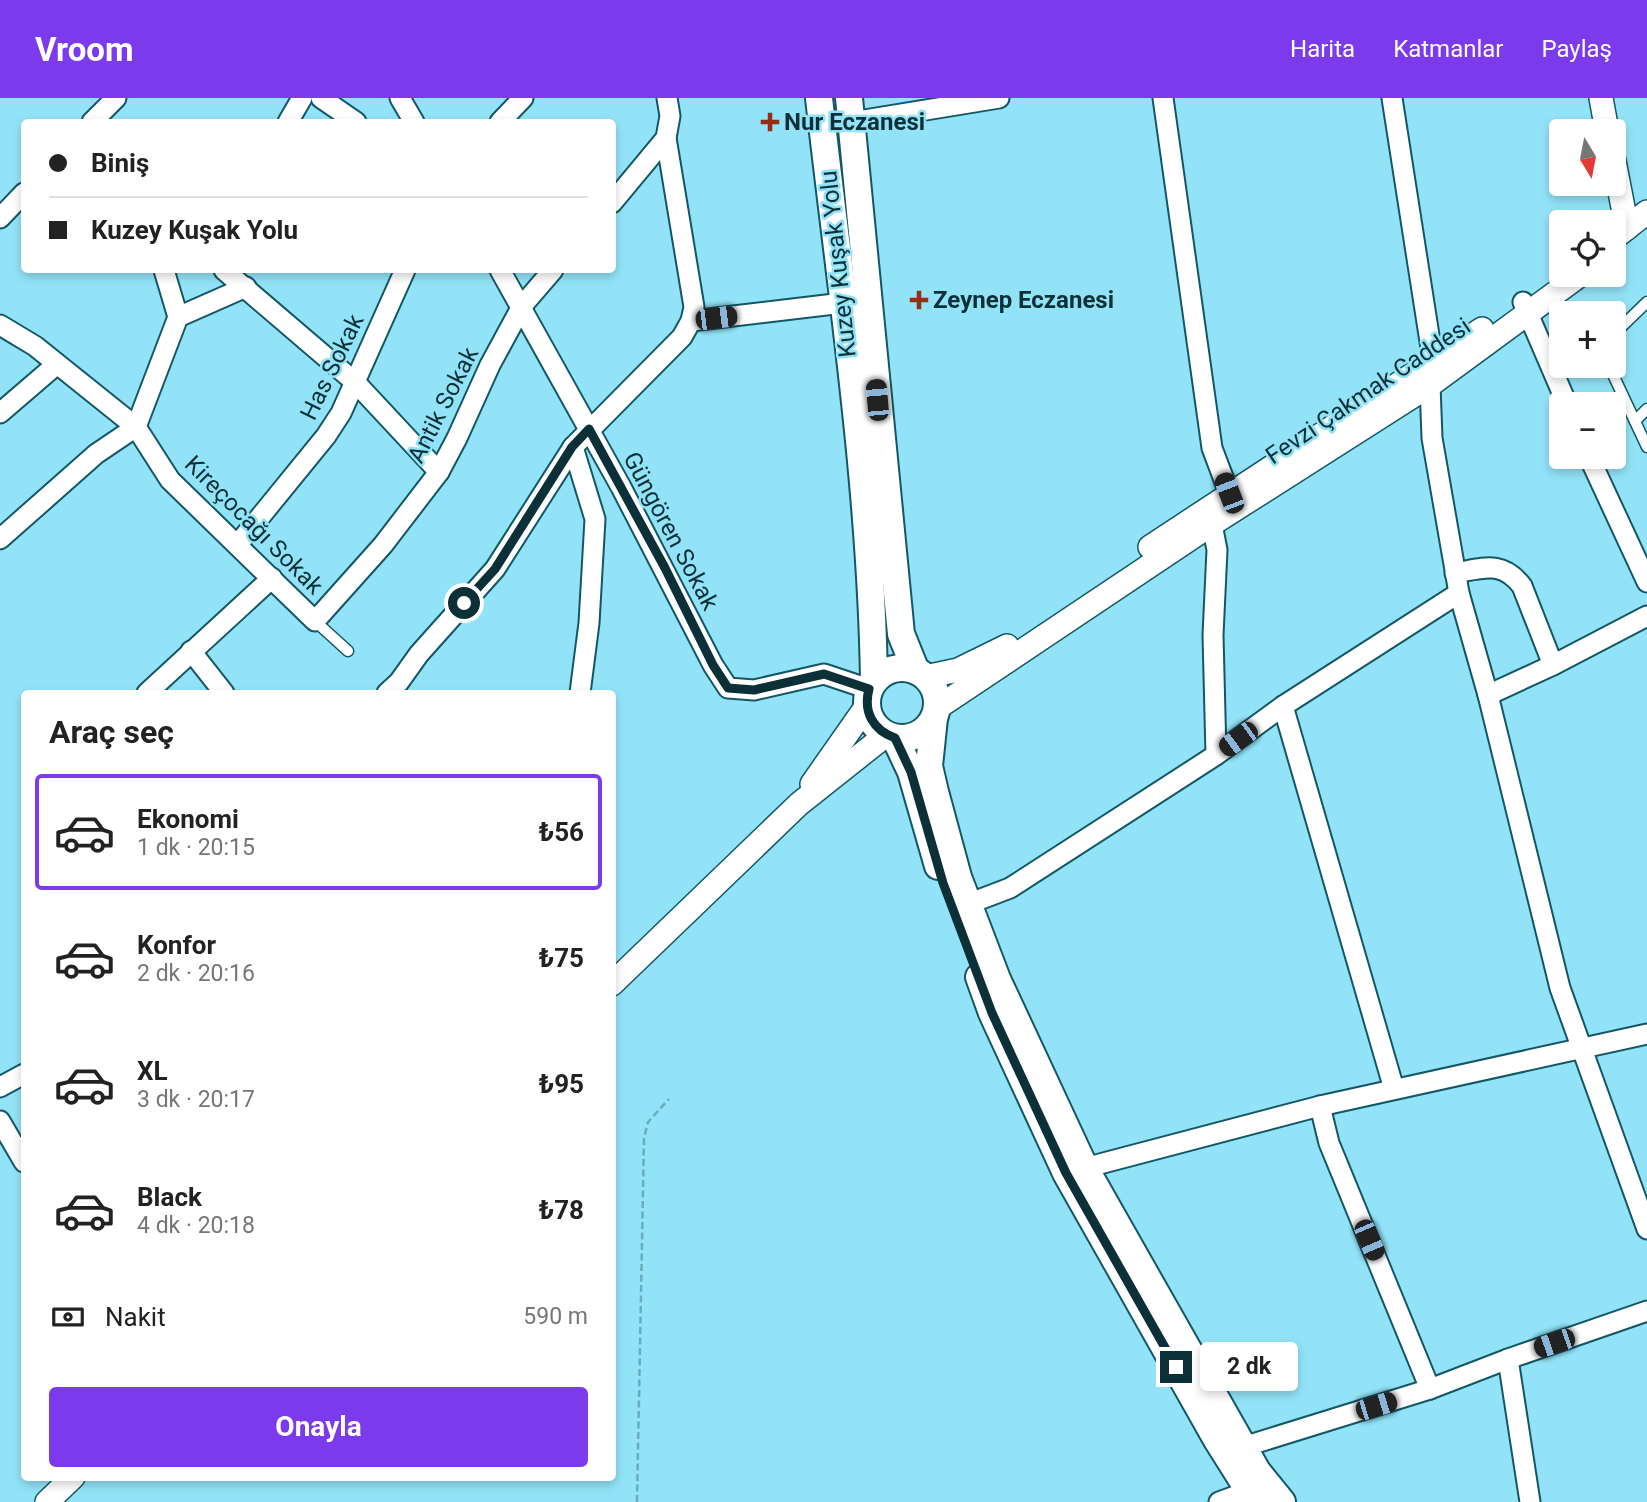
<!DOCTYPE html>
<html lang="tr">
<meta charset="utf-8">
<style>
body{margin:0;font-family:Roboto,sans-serif;background:#f2f2f2;color:#222;height:100vh;display:flex;flex-direction:column;font-size:26px;white-space:nowrap}
*{box-sizing:border-box;margin:0}
p{font-size:23px;color:#767676}
.icon{flex:none;width:38px;height:38px;fill:none;stroke:currentColor;stroke-width:2;stroke-linecap:round;stroke-linejoin:round}
.map{position:relative;flex:1;overflow:hidden}
.side{position:absolute;left:21px;top:592px;width:595px;height:791px;display:flex;flex-direction:column;background:#fff;border-radius:7px;box-shadow:0 4px 10px #0003}
.side>*{flex:none}
.guide{position:absolute;left:21px;top:21px;width:595px;height:154px;border-radius:7px;box-shadow:0 4px 10px #0003;display:grid;align-content:center;height:154px;padding:0 28px;background:#fff}
.needle{width:46px;rotate:170deg}
.controls{position:absolute;left:1549px;top:21px;display:grid;gap:14px}
.controls a{display:grid;place-items:center;width:77px;height:77px;border-radius:7px;background:#fff;box-shadow:0 4px 10px #0003;font-size:35px}
.end{position:absolute;width:32px;height:32px;margin:-16px;border:9px solid #0c3038;background:#fff;box-shadow:0 0 0 4px #fff}
.from{border-radius:50%}
.bubble{position:absolute;height:49px;border-radius:7px;background:#fff;box-shadow:0 4px 10px #0003;font-size:23px;font-weight:700;line-height:49px;text-align:center}
.car{position:absolute;width:21px;height:42px;margin:-21px -10px;border-radius:9px;box-shadow:0 0 5px 2px #0007;background:linear-gradient(#222 24%,#8ab4d8 0 40%,#222 0 76%,#8ab4d8 0 86%,#222 0)}
.guide b{display:flex;align-items:center;gap:24px;height:66px;font-size:26px}
.guide b+b{border-top:2px solid #e0e0e0}
.guide i{width:18px;height:18px;background:#222}
ul{padding:0;list-style:none}
li{display:flex;align-items:center;gap:21px;height:116px;margin:0 14px 10px;padding:0 14px;border:4px solid transparent;border-radius:7px}
li div{flex:1}
li b{display:block;font-size:26px}
li em{font-style:normal;font-weight:700}
li.on{border-color:#7c3aed}
li>.icon{width:63px;height:63px;stroke-width:1.5}
h2{padding:0 28px;font-size:32px;line-height:84px}
.pay{display:flex;align-items:center;gap:18px;height:77px;padding:0 28px;font-size:26px}
.pay p{margin-inline-start:auto}
.cta{display:flex;gap:14px;margin-top:auto;padding:14px 28px}
.cta a{flex:1;height:80px;border-radius:7px;background:#7c3aed;color:#fff;font-size:28px;font-weight:700;line-height:80px;text-align:center}
header{display:flex;align-items:center;gap:42px;box-sizing:border-box;height:98px;padding:0 35px;background:#7c3aed;color:#fff}
header strong{font-size:33px}
nav{display:flex;gap:38px;margin-inline-start:auto;font-size:24px}
.map>svg:first-child{display:block}
</style>
<header>
<strong>Vroom</strong>
<nav><a>Harita</a><a>Katmanlar</a><a>Paylaş</a></nav>
</header>
<div class="map">
<svg width="1647" height="1404" viewBox="0 0 1647 1404">
<rect width="100%" height="100%" fill="#92e3f7"/>
<g fill="none" stroke-linecap="round" stroke-linejoin="round">
<g stroke="#135765" stroke-width="13">
<g id="service">
<path d="M 1614,236 L 1647,204"/>
<path d="M 1609,268 L 1647,349"/>
<path d="M 1635,323 L 1647,311"/>
<path d="M 315,523 L 348,553"/>
</g>
</g>
<g stroke="#135765" stroke-width="23">
<g id="minor">
<path d="M 321,0 L 356,24"/>
<path d="M 400,0 L 414,24"/>
<path d="M 1163,0 L 1212,350 L 1229,395"/>
<path d="M 1392,0 L 1433,263 L 1430,287 L 1432,340 L 1459,495 L 1488,597 L 1560,890 L 1647,1131"/>
<path d="M 92,24 L 116,0"/>
<path d="M 288,24 L 302,0"/>
<path d="M 500,24 L 523,0"/>
<path d="M 852,24 L 999,0"/>
<path d="M 612,105 L 666,40 L 670,18 L 667,0"/>
<path d="M 0,120 L 24,95"/>
<path d="M 164,172 L 178,219"/>
<path d="M 224,172 L 356,285 L 439,374"/>
<path d="M 500,172 L 621,389 L 713,567 L 728,590 L 754,592 L 824,576 L 869,591"/>
<path d="M 1523,204 L 1567,306"/>
<path d="M 691,223 L 843,205"/>
<path d="M 0,227 L 35,248 L 136,329 L 170,382 L 315,523 L 383,447 L 439,374 L 457,340 L 490,267 L 522,208 L 553,172"/>
<path d="M 0,315 L 57,266"/>
<path d="M 573,349 L 595,421 L 589,525 L 580,595"/>
<path d="M 1589,359 L 1647,484"/>
<path d="M 1212,426 L 1217,452 L 1213,537 L 1216,657"/>
<path d="M 0,441 L 96,356 L 136,329 L 178,219 L 246,189"/>
<path d="M 238,446 L 326,338 L 341,315 L 405,172"/>
<path d="M 1455,475 C 1484,470 1502,462 1522,488 L 1553,567"/>
<path d="M 191,553 L 224,595"/>
<path d="M 147,595 L 272,480"/>
<path d="M 387,595 L 399,584 L 419,556 L 495,471 L 573,349 L 682,239 L 691,223 L 694,209 L 666,40"/>
<path d="M 1488,597 L 1553,567 L 1647,518"/>
<path d="M 1283,608 L 1394,991"/>
<path d="M 968,806 L 1010,790 L 1216,657 L 1283,608 L 1459,495"/>
<path d="M 0,989 L 24,976"/>
<path d="M 1320,1008 L 1329,1045 L 1430,1291"/>
<path d="M 0,1023 L 24,1064"/>
<path d="M 1073,1073 L 1320,1008 L 1647,936"/>
<path d="M 1508,1261 L 1530,1404"/>
<path d="M 1243,1349 L 1430,1291 L 1508,1261 L 1647,1213"/>
<path d="M 1219,1404 L 1249,1393"/>
</g>
</g>
<g stroke="#135765" stroke-width="26">
<g id="tertiary">
<path d="M 1601,0 L 1607,33"/>
<path d="M 1614,63 L 1627,130"/>
<path d="M 1614,140 L 1647,114"/>
<path d="M 1150,449 L 1482,231"/>
<path d="M 925,579 L 958,572 L 1007,548"/>
<path d="M 937,610 L 1212,426 L 1430,287 L 1580,177"/>
<path d="M 812,686 L 866,609"/>
<path d="M 612,886 L 799,706 L 886,637"/>
<path d="M 47,1404 L 73,1379"/>
</g>
</g>
<g stroke="#135765" stroke-width="30">
<g id="secondary">
<path d="M 819,0 C 841,194 871,388 874,583"/>
<path d="M 849,0 L 901,536 L 916,573"/>
<circle cx="902" cy="605" r="35"/>
<path d="M 934,620 L 929,668 L 935,694 L 958,779 L 997,881 L 1085,1070 L 1257,1373 L 1282,1404"/>
<path d="M 895,640 L 911,674 L 938,768"/>
<path d="M 979,879 L 992,915 L 1066,1075 L 1217,1342 L 1256,1404"/>
</g>
</g>
<path stroke="#69acbc" stroke-width="2.5" stroke-dasharray="7 3.5" stroke-linecap="butt" d="M 637,1404 L 644,1040 L 648,1024 L 669,1001"/>
<use href="#service" stroke="#fff" stroke-width="10"/>
<use href="#minor" stroke="#fff" stroke-width="19"/>
<use href="#tertiary" stroke="#fff" stroke-width="23"/>
<use href="#secondary" stroke="#fff" stroke-width="26"/>
</g>
<g fill="none" stroke-linecap="round" stroke-linejoin="round">
<path stroke="#0c3038" stroke-width="9" d="M 464,505 L 495,471 L 572,349 L 589,331 L 665,470 L 713,567 L 728,590 L 754,592 L 824,576 L 869,591 C 863,614 873,632 895,640 L 911,674 L 943,785 L 992,915 L 1066,1075 L 1176,1269"/>
</g>
<g fill="#962e12" stroke="#92e3f7" stroke-width="2.5">
<path d="M766.5 13.5h7v7h7v7h-7v7h-7v-7h-7v-7h7z"/>
<path d="M915.5 191.5h7v7h7v7h-7v7h-7v-7h-7v-7h7z"/>
</g>
<g text-anchor="middle" dominant-baseline="central" stroke-width="5" stroke-linejoin="round" paint-order="stroke">
<g font-size="24" font-weight="bold" fill="#0c3038" stroke="#92e3f7" text-anchor="start">
<text x="784" y="24">Nur Eczanesi</text>
<text x="933" y="202">Zeynep Eczanesi</text>
</g>
<g font-size="24" fill="#0c3038" stroke="#92e3f7">
<text transform="translate(838 166) rotate(-96)">Kuzey Kuşak Yolu</text>
<text transform="translate(332 269) rotate(-64)">Has Sokak</text>
<text transform="translate(1368 293) rotate(-34)">Fevzi Çakmak Caddesi</text>
<text transform="translate(443 307) rotate(-63)">Antik Sokak</text>
<text transform="translate(254 427) rotate(45)">Kireçocağı Sokak</text>
<text transform="translate(671 433) rotate(62)">Güngören Sokak</text>
</g>
</g>
</svg>
<div class="controls">
<a><svg class="needle" viewBox="-14 -14 28 28"><path d="M0-13l5 13h-10z" fill="#e53935"/><path d="M0 13l5-13h-10z" fill="#767676"/></svg></a>
<a><svg class="icon" aria-label="locate" viewBox="0 0 24 24"><circle cx="12" cy="12" r="6"/><path d="M12 2v4M12 18v4M2 12h4M18 12h4"/></svg></a>
<a>+</a>
<a>−</a>
</div>
<i class="end from" style="left:464px;top:505px"></i>
<i class="end" style="left:1176px;top:1269px"></i>
<div class="bubble" style="left:1200px;top:1244px;width:98px">2 dk</div>
<i class="car" style="left:716px;top:220px;rotate:83deg"></i>
<i class="car" style="left:877px;top:302px;rotate:355deg"></i>
<i class="car" style="left:1229px;top:395px;rotate:339deg"></i>
<i class="car" style="left:1238px;top:641px;rotate:234deg"></i>
<i class="car" style="left:1369px;top:1142px;rotate:157deg"></i>
<i class="car" style="left:1554px;top:1245px;rotate:251deg"></i>
<i class="car" style="left:1376px;top:1308px;rotate:73deg"></i>
<div class="guide">
<b><i class="from"></i>Biniş</b>
<b><i></i>Kuzey Kuşak Yolu</b>
</div>
<section class="side">
<h2>Araç seç</h2>
<ul>
<li class="on"><svg class="icon" aria-label="car" viewBox="0 0 24 24"><path d="M5 17H2v-5l4-1 3-4h7l3 4 3 1v5h-3M9 17h6M6 11h13"/><circle cx="7" cy="17" r="2"/><circle cx="17" cy="17" r="2"/></svg><div><b>Ekonomi</b><p>1 dk · 20:15</p></div><em>₺56</em></li>
<li><svg class="icon" aria-label="car" viewBox="0 0 24 24"><path d="M5 17H2v-5l4-1 3-4h7l3 4 3 1v5h-3M9 17h6M6 11h13"/><circle cx="7" cy="17" r="2"/><circle cx="17" cy="17" r="2"/></svg><div><b>Konfor</b><p>2 dk · 20:16</p></div><em>₺75</em></li>
<li><svg class="icon" aria-label="car" viewBox="0 0 24 24"><path d="M5 17H2v-5l4-1 3-4h7l3 4 3 1v5h-3M9 17h6M6 11h13"/><circle cx="7" cy="17" r="2"/><circle cx="17" cy="17" r="2"/></svg><div><b>XL</b><p>3 dk · 20:17</p></div><em>₺95</em></li>
<li><svg class="icon" aria-label="car" viewBox="0 0 24 24"><path d="M5 17H2v-5l4-1 3-4h7l3 4 3 1v5h-3M9 17h6M6 11h13"/><circle cx="7" cy="17" r="2"/><circle cx="17" cy="17" r="2"/></svg><div><b>Black</b><p>4 dk · 20:18</p></div><em>₺78</em></li>
</ul>
<div class="pay"><svg class="icon" aria-label="cash" viewBox="0 0 24 24"><path d="M3 7h18v10H3z"/><circle cx="12" cy="12" r="2"/></svg>Nakit<p>590 m</p></div>
<div class="cta"><a>Onayla</a></div>
</section>
</div>
